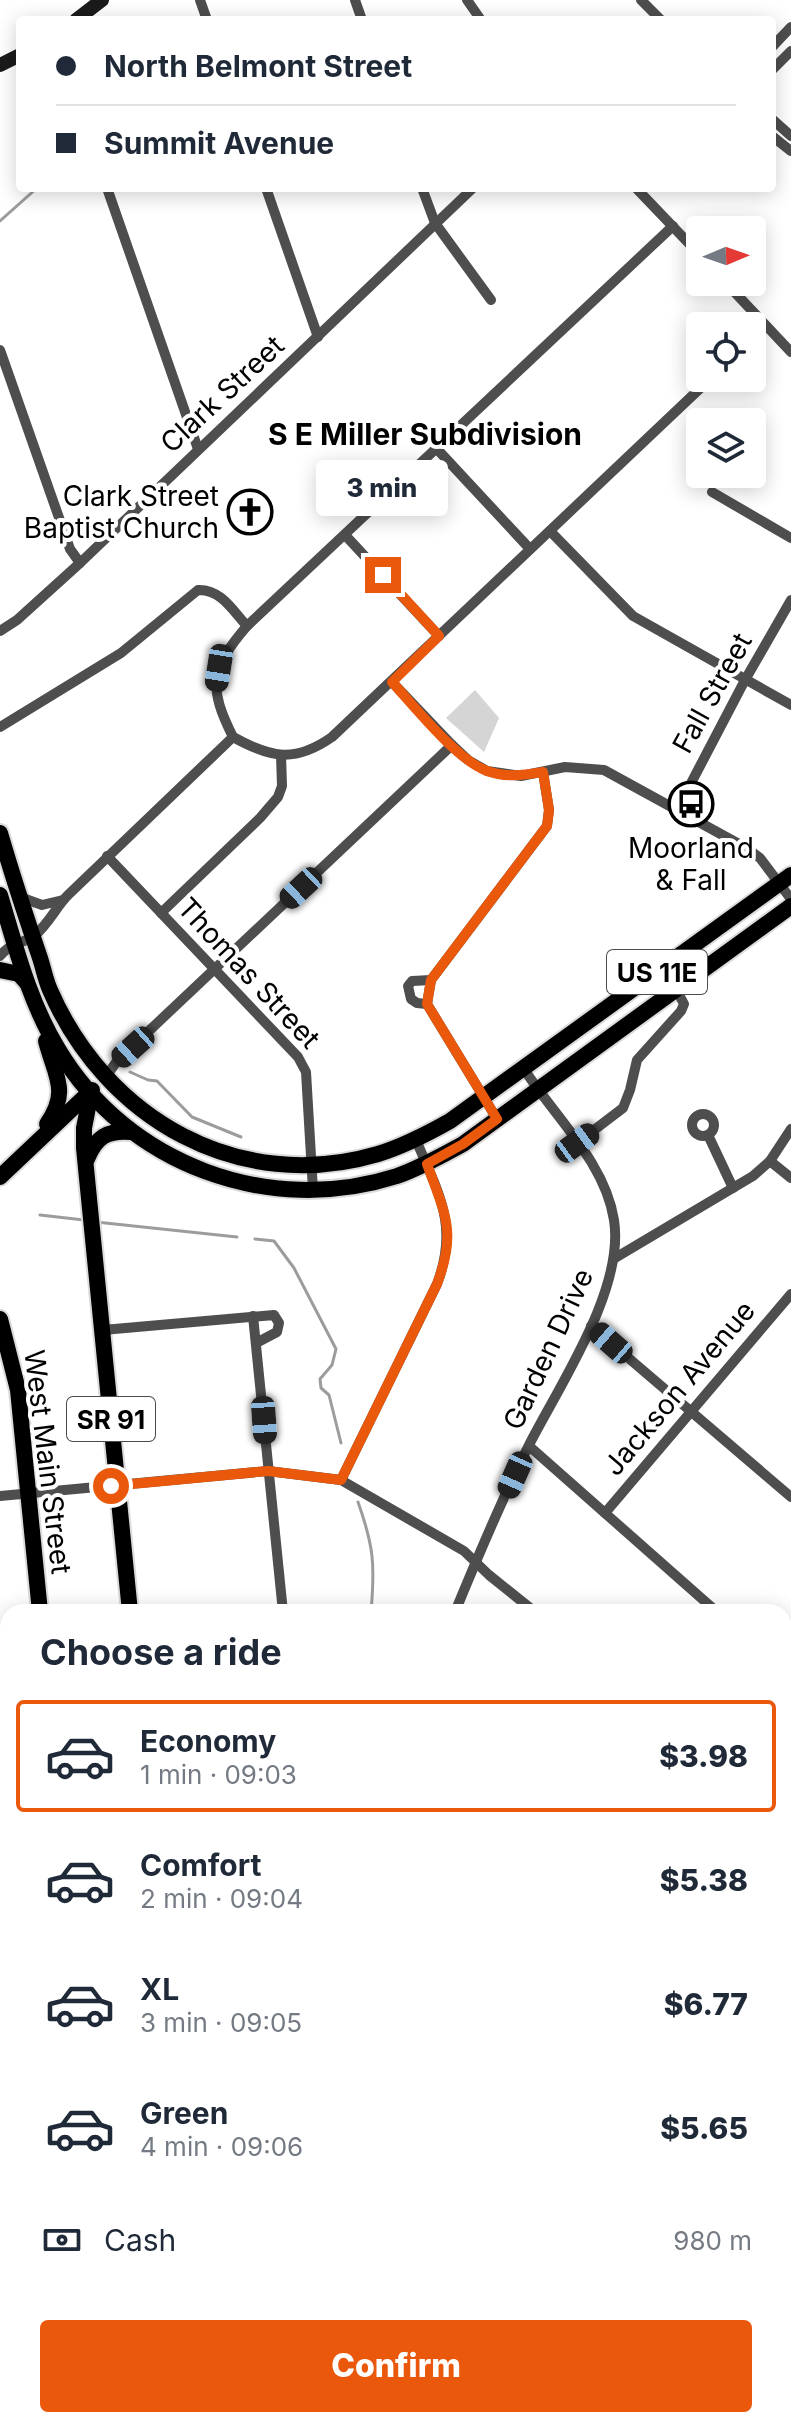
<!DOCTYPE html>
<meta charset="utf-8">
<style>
body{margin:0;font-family:Inter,sans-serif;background:#f2f2f3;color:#1f2937;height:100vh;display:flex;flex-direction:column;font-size:30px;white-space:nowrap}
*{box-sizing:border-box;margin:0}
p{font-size:26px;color:#747a83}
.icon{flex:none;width:44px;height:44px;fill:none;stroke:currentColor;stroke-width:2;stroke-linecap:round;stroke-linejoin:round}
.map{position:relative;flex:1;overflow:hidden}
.drawer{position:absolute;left:0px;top:1604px;width:792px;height:824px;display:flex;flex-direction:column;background:#fff;border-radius:24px 24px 0 0;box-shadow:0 4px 20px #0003}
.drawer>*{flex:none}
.hud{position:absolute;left:16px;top:16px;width:760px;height:176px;border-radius:8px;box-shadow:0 4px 20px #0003;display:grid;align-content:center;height:176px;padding:0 40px;background:#fff}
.needle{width:52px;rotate:88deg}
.fabs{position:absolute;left:686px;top:216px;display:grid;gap:16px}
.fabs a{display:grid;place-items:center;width:80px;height:80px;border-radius:8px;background:#fff;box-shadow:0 4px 20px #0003;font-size:40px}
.end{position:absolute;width:36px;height:36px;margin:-18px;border:10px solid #ea580c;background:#fff;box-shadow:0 0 0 4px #fff}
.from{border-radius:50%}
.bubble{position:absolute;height:56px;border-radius:8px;background:#fff;box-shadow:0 4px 20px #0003;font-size:26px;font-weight:800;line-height:56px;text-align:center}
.car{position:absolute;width:24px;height:48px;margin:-24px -12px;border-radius:10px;box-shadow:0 0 6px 2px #0007;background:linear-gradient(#222 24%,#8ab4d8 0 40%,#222 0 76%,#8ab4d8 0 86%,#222 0)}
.hud b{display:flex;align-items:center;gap:28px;height:76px;font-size:30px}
.hud b+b{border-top:2px solid #e0e1e3}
.hud i{width:20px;height:20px;background:#1f2937}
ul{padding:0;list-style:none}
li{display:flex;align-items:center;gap:24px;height:112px;margin:0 16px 12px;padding:0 24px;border:4px solid transparent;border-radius:8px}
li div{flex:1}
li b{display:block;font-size:30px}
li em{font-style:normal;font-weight:800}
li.selected{border-color:#ea580c}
li>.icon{width:72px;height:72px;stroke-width:1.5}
h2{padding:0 40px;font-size:36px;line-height:96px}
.pay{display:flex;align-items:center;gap:20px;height:88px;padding:0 40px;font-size:30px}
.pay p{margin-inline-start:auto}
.button{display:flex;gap:16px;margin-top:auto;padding:16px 40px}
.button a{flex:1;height:92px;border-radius:8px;background:#ea580c;color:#fff;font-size:32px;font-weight:800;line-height:92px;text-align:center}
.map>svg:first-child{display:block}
</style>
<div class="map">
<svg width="791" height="2428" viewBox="0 0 791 2428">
<rect width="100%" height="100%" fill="#fff"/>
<path fill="#d5d5d5" d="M 475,690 L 499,718 L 484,752 L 446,718 Z"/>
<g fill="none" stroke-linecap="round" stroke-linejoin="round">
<g stroke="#9c9c9c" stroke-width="3">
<path d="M 0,221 L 37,188"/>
<path d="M 130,1072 L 148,1080 L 157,1081 L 192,1117 L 241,1137"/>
<path d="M 40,1215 L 84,1220"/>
<path d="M 96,1222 L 237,1237"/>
<path d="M 255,1239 L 274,1241 L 294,1268 L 336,1349 L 332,1365 L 320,1379 L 321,1388 L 329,1395 L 341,1443"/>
<path d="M 358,1502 C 374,1547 375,1565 371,1612"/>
</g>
<g stroke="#dbdbdb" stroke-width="20">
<g id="primary">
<path d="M 0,833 C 12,874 25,914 39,955 C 43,966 45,979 50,990 C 106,1119 239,1195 378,1154 C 404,1146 427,1134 450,1121 L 791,875"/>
<path d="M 0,895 C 16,948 29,1001 58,1049 C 127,1165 269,1217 397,1176 C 420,1168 441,1156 463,1144 L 791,906"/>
<path d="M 0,970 L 19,974 L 27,983"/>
<path d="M 46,1041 C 55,1076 70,1091 47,1124"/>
<path d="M 91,1092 L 84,1128 L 84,1148 L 130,1612"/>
<path d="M 87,1159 C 96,1137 107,1130 131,1132"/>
<path d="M 0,1177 L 92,1090"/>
<path d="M 0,1319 L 18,1390 L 40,1612"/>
<path d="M 109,2420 L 110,2428"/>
<path d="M 199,2420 L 199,2428"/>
</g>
</g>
<g stroke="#4e4e4e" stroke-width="10">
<path d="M 200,0 L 207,20"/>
<path d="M 355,0 L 362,20"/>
<path d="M 467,0 L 481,20"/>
<path d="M 641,0 L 661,20"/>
<path d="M 772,47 L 791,27"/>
<path d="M 772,70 L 791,51"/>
<path d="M 772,119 L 791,136"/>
<path d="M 772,136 L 791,151"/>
<path d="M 107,188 L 198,449"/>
<path d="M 266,188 L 318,337"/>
<path d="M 422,188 L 435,223 L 491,300"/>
<path d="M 636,188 L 700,255"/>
<path d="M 725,282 L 791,352"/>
<path d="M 752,339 L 766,326"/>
<path d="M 0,350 L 70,549 L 80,563"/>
<path d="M 437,449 L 530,549"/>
<path d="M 712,492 L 791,538"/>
<path d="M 550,531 L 633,616 L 791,705"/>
<path d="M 345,535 L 439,636"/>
<path d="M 0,631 L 17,620 L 80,563 L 473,188"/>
<path d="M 392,682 L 452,745 L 468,760 L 487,771 L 521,776 L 565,767 L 604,770 L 748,849 L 760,858 L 791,899"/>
<path d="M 0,727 L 121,653 L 198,590 C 221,589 233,611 247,626"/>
<path d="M 233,737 C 208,687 210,669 247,626 L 673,226"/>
<path d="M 233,737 C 271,758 295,763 332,737 L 711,378"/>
<path d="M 677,810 L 745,680 L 791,600"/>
<path d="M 107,856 L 298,1057 L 306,1072 L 313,1190"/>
<path d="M 20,897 L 42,905 L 63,900"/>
<path d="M 161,913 L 260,818 L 278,797 L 282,786 L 281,755"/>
<path d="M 0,956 C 11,942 22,944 34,936 C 48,925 56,907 68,895 L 233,737"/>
<path d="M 427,1004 L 417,1003 L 411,999 L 408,986 L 412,981 L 431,980"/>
<path d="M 105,1078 L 117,1061 L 452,745"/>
<circle cx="703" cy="1125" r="11"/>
<path d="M 497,1119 L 427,1004 L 431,980 L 547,826 L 549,810 L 543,772"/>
<path d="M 708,1135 L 733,1188"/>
<path d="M 577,1143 L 623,1108 L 630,1090 L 637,1060 L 681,1011 L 684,1004 L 676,989"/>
<path d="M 770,1161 L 791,1178"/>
<path d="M 615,1258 L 753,1176 L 770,1161 L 791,1129"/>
<path d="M 253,1316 L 283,1612"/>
<path d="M 591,1326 L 791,1497"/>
<path d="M 103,1330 L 274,1315 L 279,1323 L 277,1332 L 258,1342"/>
<path d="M 529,1446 L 717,1612"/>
<path d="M 341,1480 L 437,1284 C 459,1226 439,1194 416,1140"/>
<path d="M 0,1496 L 268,1471 L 341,1480 L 464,1551 L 489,1575 L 535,1612"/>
<path d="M 605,1513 L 791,1294"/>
<path d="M 455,1612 C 478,1556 502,1499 529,1445 C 560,1384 625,1289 614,1220 C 605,1162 554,1116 524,1069"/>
<path d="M 784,1679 L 791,1686"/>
<path d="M 0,1777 L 8,1776"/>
<path d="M 784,1793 L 791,1787"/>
<path d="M 784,1960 L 791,1965"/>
<path d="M 0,2041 L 8,2040"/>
<path d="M 784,2152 L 791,2143"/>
<path d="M 0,2327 L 8,2327"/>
<path d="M 288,2420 L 288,2428"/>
<path d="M 486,2420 L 493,2428"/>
<path d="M 266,2428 L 273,2420"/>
<path d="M 548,2428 L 557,2420"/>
</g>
<g stroke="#1b1b1b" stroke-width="14">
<path d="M 76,20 L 102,0"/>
<path d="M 0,65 L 20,55"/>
<path d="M 784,2171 L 791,2176"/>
<path d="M 784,2387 L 791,2392"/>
</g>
<use href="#primary" stroke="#000" stroke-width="16"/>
</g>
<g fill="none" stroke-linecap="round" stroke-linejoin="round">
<path stroke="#ea580c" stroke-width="10" d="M 111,1486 L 268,1471 L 341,1480 L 437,1284 C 457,1232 445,1214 427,1164 L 463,1144 L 497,1119 L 427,1004 L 431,980 L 547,826 L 549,810 L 543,772 C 524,775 506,778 487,771 C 457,760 415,707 392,682 L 439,636 L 383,575"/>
</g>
<defs>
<g id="church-ring" transform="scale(2.3)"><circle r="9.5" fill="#fff" stroke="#000" stroke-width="1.5"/><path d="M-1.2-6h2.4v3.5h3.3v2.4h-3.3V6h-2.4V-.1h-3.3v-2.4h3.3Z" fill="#000"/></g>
<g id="bus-ring" transform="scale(2.3)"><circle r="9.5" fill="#fff" stroke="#000" stroke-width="1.5"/><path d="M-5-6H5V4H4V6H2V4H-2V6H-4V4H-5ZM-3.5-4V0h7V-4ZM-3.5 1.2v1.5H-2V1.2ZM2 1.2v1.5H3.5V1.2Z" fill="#000"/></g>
</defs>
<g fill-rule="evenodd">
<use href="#church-ring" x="250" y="512"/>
<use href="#bus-ring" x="691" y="804"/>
</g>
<g text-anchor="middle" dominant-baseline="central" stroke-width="8" stroke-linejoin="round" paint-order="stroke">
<g fill="#fff" stroke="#4c4c4c" stroke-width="2">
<rect x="607" y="950" width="100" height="44" rx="6"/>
<rect x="67" y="1397" width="88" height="44" rx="6"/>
</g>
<g font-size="26" font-weight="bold" fill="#000">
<text x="657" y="972">US 11E</text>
<text x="111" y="1419">SR 91</text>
</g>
<g font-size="28" fill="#000" stroke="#fff">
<text transform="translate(222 394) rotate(-43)">Clark Street</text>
<text transform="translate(712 693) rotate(-61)">Fall Street</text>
<text transform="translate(249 973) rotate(47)">Thomas Street</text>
<text transform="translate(548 1349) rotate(-65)">Garden Drive</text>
<text transform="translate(679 1388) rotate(-50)">Jackson Avenue</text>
<text transform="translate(48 1462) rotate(83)">West Main Street</text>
</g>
<g font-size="28" fill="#000" stroke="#fff" text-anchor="end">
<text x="219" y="496">Clark Street<tspan x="219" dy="32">Baptist Church</tspan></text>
<text x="691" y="848" text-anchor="middle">Moorland<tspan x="691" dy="32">&amp; Fall</tspan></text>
</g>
<g font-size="30" font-weight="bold" fill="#000" stroke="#fff">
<text x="425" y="434">S E Miller Subdivision</text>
</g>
</g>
</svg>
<div class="fabs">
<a><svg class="needle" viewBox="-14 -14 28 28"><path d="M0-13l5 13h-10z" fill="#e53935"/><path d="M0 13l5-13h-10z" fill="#747a83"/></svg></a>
<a><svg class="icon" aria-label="locate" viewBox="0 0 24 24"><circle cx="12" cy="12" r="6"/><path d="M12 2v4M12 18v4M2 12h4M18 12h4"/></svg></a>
<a><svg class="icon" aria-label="layers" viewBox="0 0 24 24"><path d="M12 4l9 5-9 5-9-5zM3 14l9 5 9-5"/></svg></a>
</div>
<i class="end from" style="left:111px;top:1486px"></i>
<i class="end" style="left:383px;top:575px"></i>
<div class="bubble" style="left:316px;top:460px;width:132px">3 min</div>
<i class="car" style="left:219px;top:668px;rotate:189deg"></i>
<i class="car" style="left:301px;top:888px;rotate:227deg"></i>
<i class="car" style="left:133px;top:1047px;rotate:228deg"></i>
<i class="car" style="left:577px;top:1143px;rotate:54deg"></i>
<i class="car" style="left:611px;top:1343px;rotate:311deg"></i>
<i class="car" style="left:264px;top:1420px;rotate:176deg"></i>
<i class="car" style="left:515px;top:1475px;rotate:204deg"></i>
<div class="hud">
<b><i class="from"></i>North Belmont Street</b>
<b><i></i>Summit Avenue</b>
</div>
<section class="drawer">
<h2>Choose a ride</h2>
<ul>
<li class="selected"><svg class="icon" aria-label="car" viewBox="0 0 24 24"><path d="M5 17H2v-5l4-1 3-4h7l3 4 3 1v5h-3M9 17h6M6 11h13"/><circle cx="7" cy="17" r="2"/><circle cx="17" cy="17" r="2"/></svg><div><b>Economy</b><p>1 min · 09:03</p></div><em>$3.98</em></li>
<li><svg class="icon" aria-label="car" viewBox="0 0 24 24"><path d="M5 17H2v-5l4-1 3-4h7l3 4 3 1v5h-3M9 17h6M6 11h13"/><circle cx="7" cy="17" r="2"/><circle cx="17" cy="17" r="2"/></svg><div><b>Comfort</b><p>2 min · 09:04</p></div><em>$5.38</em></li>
<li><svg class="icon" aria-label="car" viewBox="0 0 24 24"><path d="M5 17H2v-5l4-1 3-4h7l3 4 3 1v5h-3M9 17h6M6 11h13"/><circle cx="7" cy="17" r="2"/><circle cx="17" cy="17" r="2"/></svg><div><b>XL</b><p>3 min · 09:05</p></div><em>$6.77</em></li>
<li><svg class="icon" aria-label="car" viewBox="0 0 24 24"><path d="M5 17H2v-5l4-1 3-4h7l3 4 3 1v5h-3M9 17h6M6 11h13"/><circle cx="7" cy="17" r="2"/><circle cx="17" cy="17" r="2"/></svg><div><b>Green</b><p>4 min · 09:06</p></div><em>$5.65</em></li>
</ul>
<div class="pay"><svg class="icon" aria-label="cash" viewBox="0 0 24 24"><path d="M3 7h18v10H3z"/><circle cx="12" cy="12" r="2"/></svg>Cash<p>980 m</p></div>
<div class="button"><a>Confirm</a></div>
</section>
</div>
